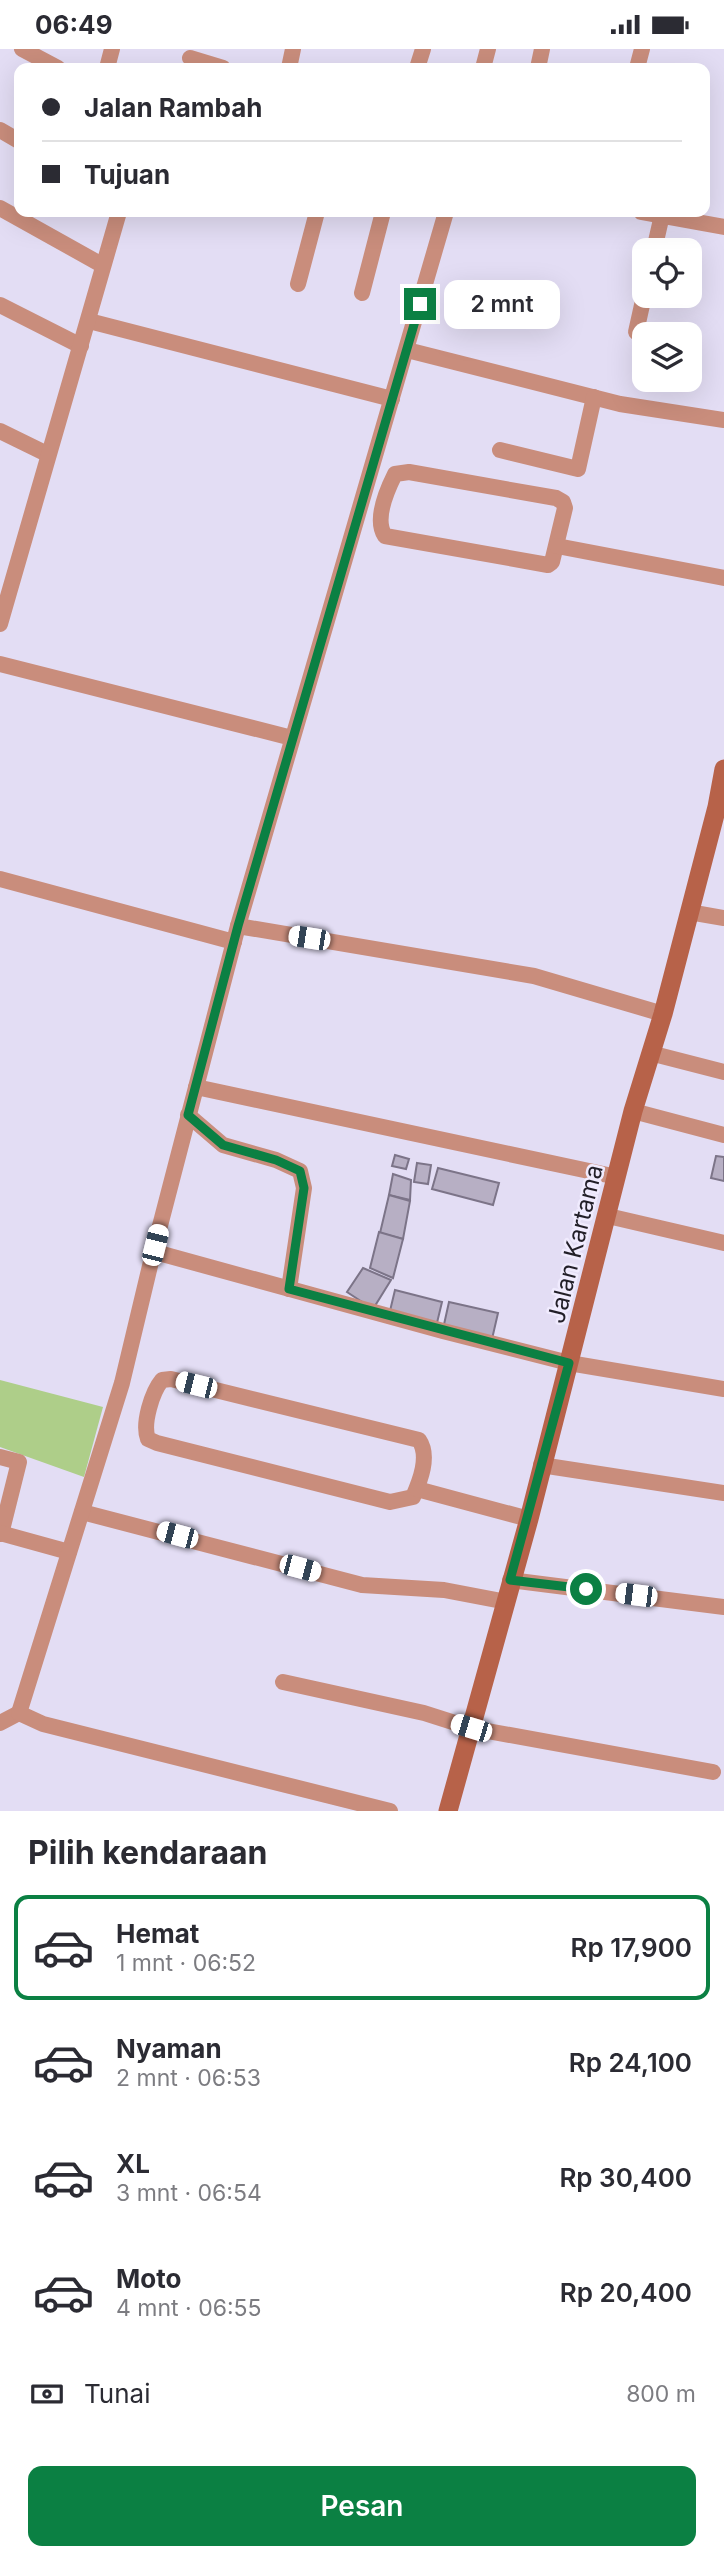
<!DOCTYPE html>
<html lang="id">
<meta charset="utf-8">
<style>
body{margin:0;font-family:Inter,sans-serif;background:#f7f7f7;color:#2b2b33;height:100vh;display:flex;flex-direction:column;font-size:26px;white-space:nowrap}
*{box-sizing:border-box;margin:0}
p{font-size:23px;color:#7c7c81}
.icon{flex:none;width:38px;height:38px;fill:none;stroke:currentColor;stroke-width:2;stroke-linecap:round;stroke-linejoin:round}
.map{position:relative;height:1762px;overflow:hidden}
.side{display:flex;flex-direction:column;background:#fff;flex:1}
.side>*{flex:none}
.banner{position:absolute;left:14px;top:14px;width:696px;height:154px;border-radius:14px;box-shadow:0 7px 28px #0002;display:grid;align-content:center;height:154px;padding:0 28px;background:#fff}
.controls{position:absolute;left:632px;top:189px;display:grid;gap:14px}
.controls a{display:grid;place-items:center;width:70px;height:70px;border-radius:14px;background:#fff;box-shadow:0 7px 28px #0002;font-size:35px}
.end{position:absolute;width:32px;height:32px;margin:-16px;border:9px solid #0b8043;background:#fff;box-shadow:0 0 0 4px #fff}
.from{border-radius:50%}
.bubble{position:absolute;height:49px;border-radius:14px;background:#fff;box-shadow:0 7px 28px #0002;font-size:23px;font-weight:600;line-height:49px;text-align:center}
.car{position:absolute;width:21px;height:42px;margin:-21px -10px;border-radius:9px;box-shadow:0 0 5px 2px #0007;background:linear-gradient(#fff 24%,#345 0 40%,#fff 0 76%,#345 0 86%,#fff 0)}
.banner b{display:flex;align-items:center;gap:24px;height:66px;font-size:26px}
.banner b+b{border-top:2px solid #e1e1e2}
.banner i{width:18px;height:18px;background:#2b2b33}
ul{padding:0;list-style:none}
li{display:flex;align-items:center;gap:21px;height:105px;margin:0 14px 10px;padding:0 14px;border:4px solid transparent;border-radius:14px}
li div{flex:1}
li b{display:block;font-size:26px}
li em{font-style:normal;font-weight:600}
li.active{border-color:#0b8043}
li>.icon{width:63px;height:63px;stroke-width:1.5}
h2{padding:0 28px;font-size:32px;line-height:84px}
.pay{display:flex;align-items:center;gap:18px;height:77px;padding:0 28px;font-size:26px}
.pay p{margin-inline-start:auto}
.primary-button{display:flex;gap:14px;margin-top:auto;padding:14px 28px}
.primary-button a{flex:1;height:80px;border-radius:14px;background:#0b8043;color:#fff;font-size:28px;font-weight:600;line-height:80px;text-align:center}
.status{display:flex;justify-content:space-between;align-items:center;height:49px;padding:0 35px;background:#fff;direction:ltr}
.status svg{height:19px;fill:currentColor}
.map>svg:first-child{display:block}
</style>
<div class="status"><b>06:49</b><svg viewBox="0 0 49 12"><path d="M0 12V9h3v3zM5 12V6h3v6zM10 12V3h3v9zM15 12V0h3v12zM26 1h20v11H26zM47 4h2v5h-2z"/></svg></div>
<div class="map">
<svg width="724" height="1762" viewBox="0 0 724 1762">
<rect width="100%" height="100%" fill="#e3ddf4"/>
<path fill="#aece89" d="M 0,1331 L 103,1358 L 84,1428 L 0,1398 Z"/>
<g fill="#b7afc4" stroke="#7c7488" stroke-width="2">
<path d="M 395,1106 L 409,1110 L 406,1120 L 392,1117 Z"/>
<path d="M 716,1107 L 724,1108 L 724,1132 L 711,1129 Z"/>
<path d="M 417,1114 L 431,1116 L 428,1135 L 414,1133 Z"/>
<path d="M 438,1119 L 499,1134 L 493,1156 L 432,1140 Z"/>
<path d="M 393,1125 L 411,1131 L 410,1151 L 389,1146 Z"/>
<path d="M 389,1146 L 410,1152 L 403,1190 L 380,1184 Z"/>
<path d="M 379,1183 L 403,1190 L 393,1229 L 370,1219 Z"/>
<path d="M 363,1219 L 391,1231 L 373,1260 L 347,1243 Z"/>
<path d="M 395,1241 L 442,1253 L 436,1278 L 389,1266 Z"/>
<path d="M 449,1253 L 498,1264 L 492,1290 L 443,1280 Z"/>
</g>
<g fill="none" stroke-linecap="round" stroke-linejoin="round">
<g stroke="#c98d7c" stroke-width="16">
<path d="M 22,0 L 58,19"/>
<path d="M 190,9 L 223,19"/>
<path d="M 107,19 L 112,0"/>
<path d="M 289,19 L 293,0"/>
<path d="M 417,19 L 423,0"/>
<path d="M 483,19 L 488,0"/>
<path d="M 538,19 L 542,0"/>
<path d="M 637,19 L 642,0"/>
<path d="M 0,81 L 19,92"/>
<path d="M 0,159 L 102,216"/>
<path d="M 641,163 L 724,178"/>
<path d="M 654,201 L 662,166"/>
<path d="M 298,235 L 317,163"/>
<path d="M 362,244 L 383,163"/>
<path d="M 0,256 L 81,297"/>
<path d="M 89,272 L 392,350"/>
<path d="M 636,283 L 644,247"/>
<path d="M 407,301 L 620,355 L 724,371"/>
<path d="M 0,382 L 47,405"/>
<path d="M 500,401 L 578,420 L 594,348"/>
<path d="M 409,423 L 556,449 L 563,453 L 565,459 L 552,513 L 548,516 L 385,487 C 374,471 387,441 395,425 Z"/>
<path d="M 557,497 L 724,529"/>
<path d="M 0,575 L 119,163"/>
<path d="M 0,615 L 292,689"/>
<path d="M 0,830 L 234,893"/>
<path d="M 689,863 L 724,869"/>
<path d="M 238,877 L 534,927 L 663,965"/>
<path d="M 650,1004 L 724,1023"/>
<path d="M 196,1038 L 617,1128"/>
<path d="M 633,1062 L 724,1086"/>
<path d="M 188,1066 L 223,1096 L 276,1111 L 300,1122 L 304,1139 L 289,1240"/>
<path d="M 608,1167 L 724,1194"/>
<path d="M 155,1203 L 443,1282 L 569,1314 L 724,1340"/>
<path d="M 171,1330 L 419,1391 C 430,1407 420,1432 413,1448 L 390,1453 L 157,1394 L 148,1390 C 142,1375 152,1343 162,1331 Z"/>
<path d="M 0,1408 L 19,1413 L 1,1485"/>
<path d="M 541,1416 L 724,1444"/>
<path d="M 417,1440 L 529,1470"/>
<path d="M 82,1463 L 362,1536 L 444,1541 L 507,1553"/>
<path d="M 0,1484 L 69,1503"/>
<path d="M 510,1531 L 724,1558"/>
<path d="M 283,1633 L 424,1664 L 471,1679 L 713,1723"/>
<path d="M 0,1674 L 19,1664"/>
<path d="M 390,1762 L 43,1675 L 19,1664 L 122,1334 L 155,1196 L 238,877 L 446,163"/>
</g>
<path stroke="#b76249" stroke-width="19" d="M 448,1762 L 529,1470 L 633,1062 L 663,965 L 717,758 L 724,720"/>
</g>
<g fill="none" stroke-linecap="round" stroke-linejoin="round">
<path stroke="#0b8043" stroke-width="9" d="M 420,255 L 238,877 L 188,1066 L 223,1096 L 276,1111 L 300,1122 L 304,1139 L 289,1240 L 569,1314 L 510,1531 L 586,1540"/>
</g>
<g text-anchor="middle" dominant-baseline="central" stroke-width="5" stroke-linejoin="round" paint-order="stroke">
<g font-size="24" fill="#221f28" stroke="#f0ebfe">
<text transform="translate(575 1195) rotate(-76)">Jalan Kartama</text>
</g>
</g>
</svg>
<div class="controls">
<a><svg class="icon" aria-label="locate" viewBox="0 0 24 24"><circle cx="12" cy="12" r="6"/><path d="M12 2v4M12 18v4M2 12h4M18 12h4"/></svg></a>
<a><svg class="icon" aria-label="layers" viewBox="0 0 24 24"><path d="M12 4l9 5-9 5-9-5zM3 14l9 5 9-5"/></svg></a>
</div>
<i class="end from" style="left:586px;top:1540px"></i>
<i class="end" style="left:420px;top:255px"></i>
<div class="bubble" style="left:444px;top:231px;width:116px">2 mnt</div>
<i class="car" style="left:309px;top:889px;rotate:279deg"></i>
<i class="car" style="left:155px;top:1196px;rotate:14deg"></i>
<i class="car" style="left:196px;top:1336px;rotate:284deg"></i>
<i class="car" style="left:177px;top:1486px;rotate:285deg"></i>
<i class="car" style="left:300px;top:1519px;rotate:105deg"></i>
<i class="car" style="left:636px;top:1546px;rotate:277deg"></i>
<i class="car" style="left:471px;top:1679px;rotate:287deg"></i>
<div class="banner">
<b><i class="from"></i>Jalan Rambah</b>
<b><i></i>Tujuan</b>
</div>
</div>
<section class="side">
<h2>Pilih kendaraan</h2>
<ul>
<li class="active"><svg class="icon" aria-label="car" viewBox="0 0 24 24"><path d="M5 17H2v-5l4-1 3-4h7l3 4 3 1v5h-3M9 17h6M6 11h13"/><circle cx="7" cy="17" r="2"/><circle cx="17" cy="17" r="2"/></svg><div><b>Hemat</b><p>1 mnt · 06:52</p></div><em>Rp 17,900</em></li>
<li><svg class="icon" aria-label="car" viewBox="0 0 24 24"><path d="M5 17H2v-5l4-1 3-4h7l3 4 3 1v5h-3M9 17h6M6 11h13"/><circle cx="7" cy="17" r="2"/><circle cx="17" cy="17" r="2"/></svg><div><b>Nyaman</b><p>2 mnt · 06:53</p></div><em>Rp 24,100</em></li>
<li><svg class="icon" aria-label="car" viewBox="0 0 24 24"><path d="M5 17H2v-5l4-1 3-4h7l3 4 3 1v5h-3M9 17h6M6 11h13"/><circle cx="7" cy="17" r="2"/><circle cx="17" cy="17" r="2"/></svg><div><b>XL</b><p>3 mnt · 06:54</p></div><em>Rp 30,400</em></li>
<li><svg class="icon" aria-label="car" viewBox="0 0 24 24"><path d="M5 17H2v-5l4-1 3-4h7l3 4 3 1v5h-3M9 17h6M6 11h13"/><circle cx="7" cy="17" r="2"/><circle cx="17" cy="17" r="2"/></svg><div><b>Moto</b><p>4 mnt · 06:55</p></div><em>Rp 20,400</em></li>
</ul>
<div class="pay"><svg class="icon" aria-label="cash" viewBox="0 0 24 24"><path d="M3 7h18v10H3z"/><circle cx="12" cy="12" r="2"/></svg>Tunai<p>800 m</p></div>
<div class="primary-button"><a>Pesan</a></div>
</section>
